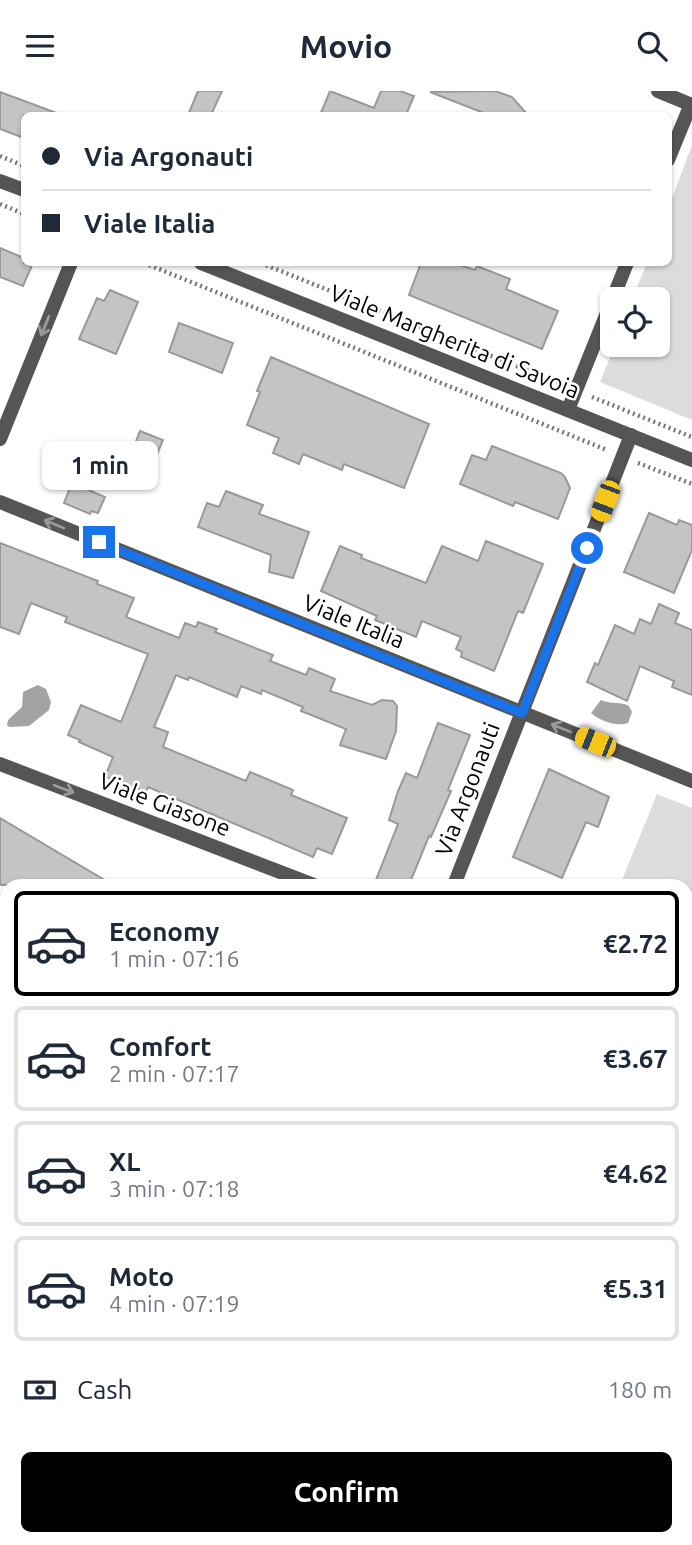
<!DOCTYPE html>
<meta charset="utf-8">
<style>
body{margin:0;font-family:Ubuntu,sans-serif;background:#f6f6f7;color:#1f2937;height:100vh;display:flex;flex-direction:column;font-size:26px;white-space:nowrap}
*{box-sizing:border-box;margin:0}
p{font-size:23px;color:#747a83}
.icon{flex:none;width:38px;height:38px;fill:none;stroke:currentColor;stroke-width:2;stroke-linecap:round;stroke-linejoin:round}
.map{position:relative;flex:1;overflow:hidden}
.drawer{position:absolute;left:0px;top:788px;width:693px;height:667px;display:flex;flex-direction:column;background:#fff;border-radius:21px 21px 0 0;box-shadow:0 2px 5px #0004}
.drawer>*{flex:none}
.hud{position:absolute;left:21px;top:21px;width:651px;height:154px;border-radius:10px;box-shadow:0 2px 5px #0004;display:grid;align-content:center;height:154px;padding:0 21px;background:#fff}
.controls{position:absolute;left:600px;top:196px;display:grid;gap:14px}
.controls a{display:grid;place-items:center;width:70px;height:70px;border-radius:10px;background:#fff;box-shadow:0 2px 5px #0004;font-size:35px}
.end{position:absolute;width:32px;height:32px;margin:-16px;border:9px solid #1a73e8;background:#fff;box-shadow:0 0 0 4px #fff}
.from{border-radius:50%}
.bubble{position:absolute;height:49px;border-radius:10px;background:#fff;box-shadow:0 2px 5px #0004;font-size:23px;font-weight:700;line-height:49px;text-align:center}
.car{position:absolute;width:21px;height:42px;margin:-21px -10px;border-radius:9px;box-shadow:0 0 5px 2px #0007;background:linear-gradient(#f5c518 24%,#345 0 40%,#f5c518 0 76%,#345 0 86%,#f5c518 0)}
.hud b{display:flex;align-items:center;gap:24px;height:66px;font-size:26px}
.hud b+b{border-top:2px solid #e0e1e3}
.hud i{width:18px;height:18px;background:#1f2937}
ul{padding:12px 0 0;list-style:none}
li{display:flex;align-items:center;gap:21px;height:105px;margin:0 14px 10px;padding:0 7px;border:4px solid #e0e1e3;border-radius:10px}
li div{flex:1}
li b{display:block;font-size:26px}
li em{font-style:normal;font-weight:700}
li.selected{border-color:#000}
li>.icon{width:63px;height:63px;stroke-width:1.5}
.pay{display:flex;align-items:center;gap:18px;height:77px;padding:0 21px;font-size:26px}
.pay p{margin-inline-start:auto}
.cta{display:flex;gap:14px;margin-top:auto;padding:14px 21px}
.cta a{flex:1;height:80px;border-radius:10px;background:#000;color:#fff;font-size:28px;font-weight:700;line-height:80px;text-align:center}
header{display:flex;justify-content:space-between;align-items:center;height:91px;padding:0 21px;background:#fff;font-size:32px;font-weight:700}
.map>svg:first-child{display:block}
</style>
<header><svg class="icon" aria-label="menu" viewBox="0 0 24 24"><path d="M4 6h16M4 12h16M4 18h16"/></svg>Movio<svg class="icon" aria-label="search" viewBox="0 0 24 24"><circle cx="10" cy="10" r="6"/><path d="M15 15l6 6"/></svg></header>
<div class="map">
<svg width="692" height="1454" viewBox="0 0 692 1454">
<rect width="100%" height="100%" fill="#fff"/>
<g fill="#dcdcdc">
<path d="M 692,54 L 692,329 L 600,291 L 615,254 L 658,254 L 658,208 L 632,208 L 647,172 L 668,172 L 669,115 Z"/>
<path d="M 657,703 L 692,717 L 692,1368 L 686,1363 L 686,794 L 620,794 Z"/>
</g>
<g fill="#a3a3a3">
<path d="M 38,594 L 46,598 L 51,611 L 49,619 L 29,635 L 9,636 L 7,634 L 8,629 L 22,616 L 23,601 Z"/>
<path d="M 601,609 C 612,614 621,610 629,615 L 632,621 L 628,632 C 617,636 600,630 591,622 Z"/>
</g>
<g fill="#c4c4c4" stroke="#999" stroke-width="2">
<path d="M 198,0 L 222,0 L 211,24 L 188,24 Z"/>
<path d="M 330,0 L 374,17 L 381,0 L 400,0 L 414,5 L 406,24 L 320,24 Z"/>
<path d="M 495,0 L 512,6 L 528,24 L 489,24 L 430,1 Z"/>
<path d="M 0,1 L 59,23 L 58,24 L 24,24 L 24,47 L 0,38 Z"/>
<path d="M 0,157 L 24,167 L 24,172 L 33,172 L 23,195 L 0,186 Z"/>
<path d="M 421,172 L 454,172 L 475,179 L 477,175 L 510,188 L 506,198 L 558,220 L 542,258 L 409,204 Z"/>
<path d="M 110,199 L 138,211 L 116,263 L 79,248 L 97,207 L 104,210 Z"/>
<path d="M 179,232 L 233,252 L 222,282 L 169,261 Z"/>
<path d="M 271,266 L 429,333 L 404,397 L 344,373 L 342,379 L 303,363 L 299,373 L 273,362 L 279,347 L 247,334 L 260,301 L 257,300 Z"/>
<path d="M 140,340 L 163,349 L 150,380 L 134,373 L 139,360 L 133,358 Z"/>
<path d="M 492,355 L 561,382 L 565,386 L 570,397 L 558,428 L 515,411 L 513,415 L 460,393 L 472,364 L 486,369 Z"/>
<path d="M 72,392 L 105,406 L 98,422 L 91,420 L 90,423 L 64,412 Z"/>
<path d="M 226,400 L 263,414 L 259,423 L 309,441 L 293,487 L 269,481 L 271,464 L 198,436 L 207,412 L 219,416 Z"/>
<path d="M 649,422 L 677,434 L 679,429 L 692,434 L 692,459 L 674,502 L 624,481 Z"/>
<path d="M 486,450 L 543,473 L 523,522 L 518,520 L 494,580 L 461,566 L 462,561 L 456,558 L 461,546 L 422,530 L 416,546 L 375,529 L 377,525 L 321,500 L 340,455 L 362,464 L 361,467 L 426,492 L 442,455 L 478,470 Z"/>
<path d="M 0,452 L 98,490 L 97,493 L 134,507 L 126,526 L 179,547 L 185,532 L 196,536 L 198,531 L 217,538 L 215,541 L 273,564 L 270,570 L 306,584 L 309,577 L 335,588 L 330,600 L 372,614 L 382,609 L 393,610 L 397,615 L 396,640 L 386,668 L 340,654 L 346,638 L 301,620 L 303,616 L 262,599 L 261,603 L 241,595 L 237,606 L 189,586 L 188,589 L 176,584 L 154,636 L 168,641 L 163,656 L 246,690 L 250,681 L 293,699 L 291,704 L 347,727 L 332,763 L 317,757 L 313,766 L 148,696 L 146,701 L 105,686 L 113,666 L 79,651 L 80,649 L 68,644 L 81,614 L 121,631 L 148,563 L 65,531 L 67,526 L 31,512 L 19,543 L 0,536 Z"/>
<path d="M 659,513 L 679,522 L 675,532 L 692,539 L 692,604 L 672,596 L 674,590 L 640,575 L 627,610 L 587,591 L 595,572 L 598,574 L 615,534 L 634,543 L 640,528 L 651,533 Z"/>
<path d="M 438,632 L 470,644 L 448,699 L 451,700 L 431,746 L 429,745 L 409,794 L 374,794 L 398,733 L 389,729 L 398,700 L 406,682 L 417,687 Z"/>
<path d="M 549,678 L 609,706 L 598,736 L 586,731 L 562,787 L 513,766 Z"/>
<path d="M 0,727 L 113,794 L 0,794 Z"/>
</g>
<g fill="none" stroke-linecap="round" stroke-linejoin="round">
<g stroke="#777" stroke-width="4.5" stroke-dasharray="2 3.5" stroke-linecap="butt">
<path d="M 0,65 L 24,75"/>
<path d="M 0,113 L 24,123"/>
<path d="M 144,172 L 607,359"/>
<path d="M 261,172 L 561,293"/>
<path d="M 592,306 L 692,346"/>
<path d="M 638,372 L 692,393"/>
</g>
<g stroke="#555" stroke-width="14">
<path d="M 658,0 L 692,14"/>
<path d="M 668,69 L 691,13"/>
<path d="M 568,319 L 627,172"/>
<path d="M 0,348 L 71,172"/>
<path d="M 0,411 L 692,690"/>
<path d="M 0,673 L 314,794"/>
<path d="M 454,794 L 631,344"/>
<path d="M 0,852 L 7,856"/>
<path d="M 0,1347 L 7,1336"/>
<path d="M 0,1376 L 7,1398"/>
<path d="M 686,1379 L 692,1384"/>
<path d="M 23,1447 L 25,1454"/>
<path d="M 357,1454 L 389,1447"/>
<path d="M 447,1454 L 447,1447"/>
</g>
<g stroke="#555" stroke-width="14">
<path d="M 0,90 L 24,99"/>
<path d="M 201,172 L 692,369"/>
</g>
</g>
<defs><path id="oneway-shaft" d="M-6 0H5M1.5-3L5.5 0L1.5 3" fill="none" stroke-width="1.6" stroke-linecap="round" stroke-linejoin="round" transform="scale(1.75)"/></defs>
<g stroke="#999">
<use href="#oneway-shaft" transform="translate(45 235) rotate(112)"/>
<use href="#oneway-shaft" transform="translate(54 433) rotate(-158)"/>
<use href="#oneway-shaft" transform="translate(561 637) rotate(-158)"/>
<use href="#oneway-shaft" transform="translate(64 698) rotate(21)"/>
</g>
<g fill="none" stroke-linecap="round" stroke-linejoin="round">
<path stroke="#1a73e8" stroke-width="9" d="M 99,451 L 522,622 L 587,457"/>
</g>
<g text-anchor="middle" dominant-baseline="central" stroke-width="5" stroke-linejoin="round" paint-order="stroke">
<g font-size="23" fill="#000" stroke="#fff">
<text transform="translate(455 250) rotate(22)">Viale Margherita di Savoia</text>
<text transform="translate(354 530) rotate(22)">Viale Italia</text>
<text transform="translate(467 698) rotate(-69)">Via Argonauti</text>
<text transform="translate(165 713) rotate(21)">Viale Giasone</text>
</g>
</g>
</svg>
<div class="controls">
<a><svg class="icon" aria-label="locate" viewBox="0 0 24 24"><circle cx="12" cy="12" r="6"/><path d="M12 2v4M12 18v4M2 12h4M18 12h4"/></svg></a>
</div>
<i class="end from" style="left:587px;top:457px"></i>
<i class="end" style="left:99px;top:451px"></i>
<div class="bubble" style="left:42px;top:350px;width:116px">1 min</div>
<i class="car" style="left:605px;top:410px;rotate:201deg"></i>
<i class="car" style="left:595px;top:651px;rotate:292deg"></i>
<div class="hud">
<b><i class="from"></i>Via Argonauti</b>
<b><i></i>Viale Italia</b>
</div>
<section class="drawer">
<ul>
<li class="selected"><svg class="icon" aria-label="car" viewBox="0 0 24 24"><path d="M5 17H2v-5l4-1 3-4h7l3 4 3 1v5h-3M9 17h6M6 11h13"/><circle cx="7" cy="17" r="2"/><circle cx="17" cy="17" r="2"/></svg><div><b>Economy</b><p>1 min · 07:16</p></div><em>€2.72</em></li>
<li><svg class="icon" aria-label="car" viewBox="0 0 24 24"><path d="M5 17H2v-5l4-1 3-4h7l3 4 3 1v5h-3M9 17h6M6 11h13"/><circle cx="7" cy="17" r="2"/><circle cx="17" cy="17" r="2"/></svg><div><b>Comfort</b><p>2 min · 07:17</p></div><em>€3.67</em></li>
<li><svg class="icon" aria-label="car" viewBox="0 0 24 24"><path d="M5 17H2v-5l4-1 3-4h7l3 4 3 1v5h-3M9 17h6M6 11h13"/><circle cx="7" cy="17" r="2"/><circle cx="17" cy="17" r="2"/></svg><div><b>XL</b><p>3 min · 07:18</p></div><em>€4.62</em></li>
<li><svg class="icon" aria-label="car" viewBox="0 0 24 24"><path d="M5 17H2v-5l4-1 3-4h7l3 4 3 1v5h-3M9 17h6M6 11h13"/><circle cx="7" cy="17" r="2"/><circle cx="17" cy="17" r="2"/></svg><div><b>Moto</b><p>4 min · 07:19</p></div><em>€5.31</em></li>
</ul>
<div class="pay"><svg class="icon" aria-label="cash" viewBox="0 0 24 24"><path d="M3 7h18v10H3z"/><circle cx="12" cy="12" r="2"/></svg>Cash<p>180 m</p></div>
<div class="cta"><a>Confirm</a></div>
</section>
</div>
